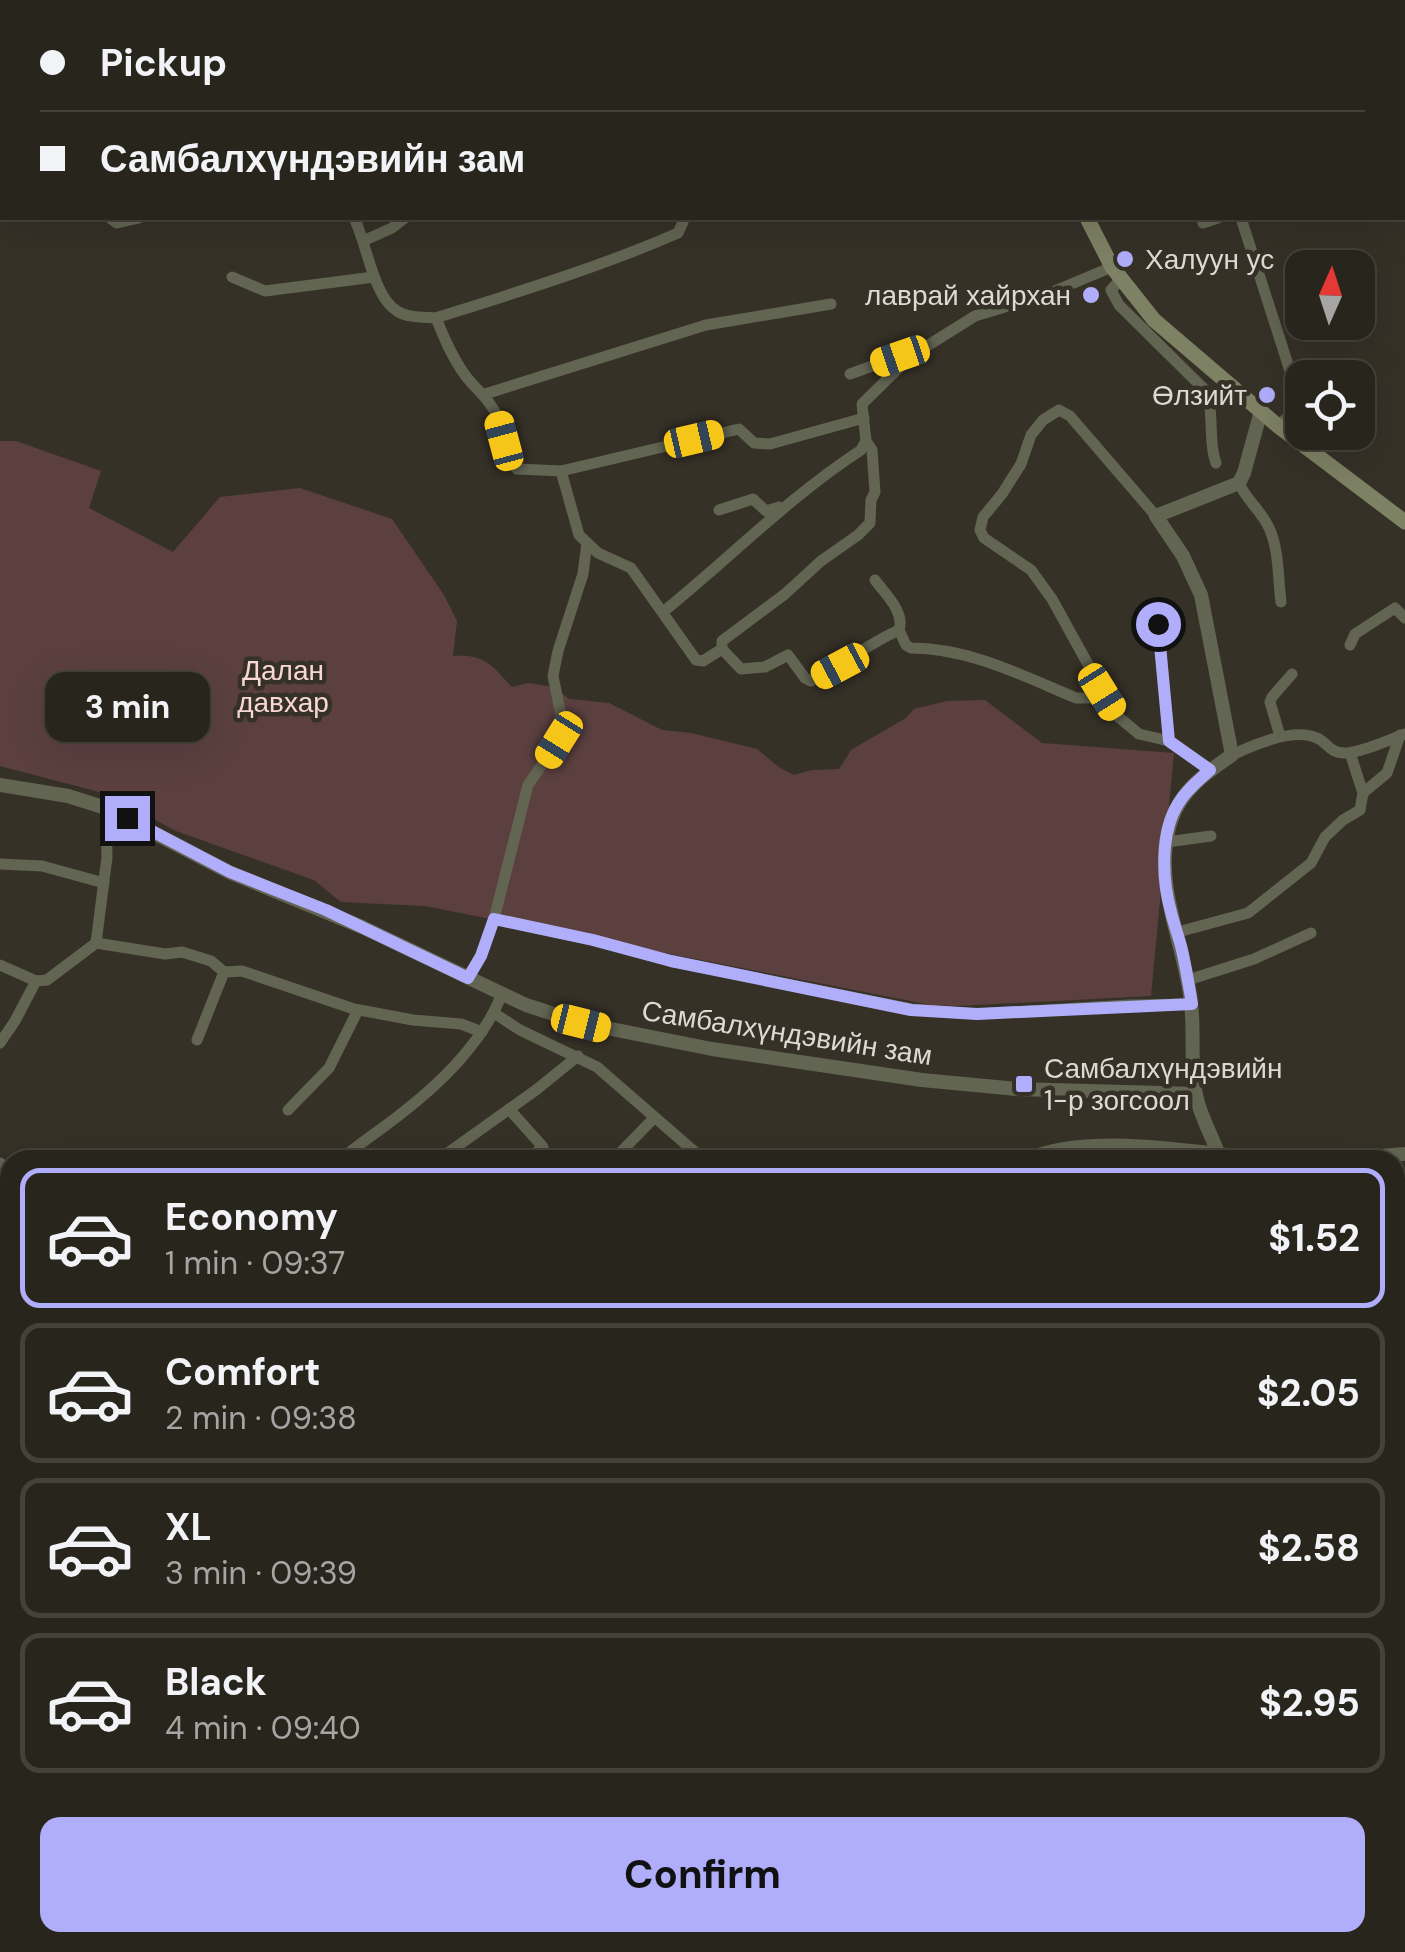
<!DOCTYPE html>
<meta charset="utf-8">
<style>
body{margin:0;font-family:"DM Sans",sans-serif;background:#302d26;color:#f1f3f6;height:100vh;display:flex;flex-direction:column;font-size:38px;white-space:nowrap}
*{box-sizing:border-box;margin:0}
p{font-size:32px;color:#a5a5a4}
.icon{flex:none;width:55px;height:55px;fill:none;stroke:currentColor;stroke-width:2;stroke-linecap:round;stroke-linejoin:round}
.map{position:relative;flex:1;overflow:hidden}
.drawer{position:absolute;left:0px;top:1150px;width:1405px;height:802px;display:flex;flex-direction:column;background:#28251d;border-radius:30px 30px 0 0;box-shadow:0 10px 40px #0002,0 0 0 2px #44423b}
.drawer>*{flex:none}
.top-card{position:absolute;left:0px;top:0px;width:1405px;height:220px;box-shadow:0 10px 40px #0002,0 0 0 2px #44423b;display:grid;align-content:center;height:220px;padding:0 40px;background:#28251d}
.needle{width:65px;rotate:3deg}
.tools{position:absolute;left:1285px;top:250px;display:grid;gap:20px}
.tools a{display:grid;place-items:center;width:90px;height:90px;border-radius:20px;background:#28251d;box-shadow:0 10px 40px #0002,0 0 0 2px #44423b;font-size:50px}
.end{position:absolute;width:45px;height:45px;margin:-22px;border:12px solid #b0aefa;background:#111;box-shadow:0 0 0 5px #111}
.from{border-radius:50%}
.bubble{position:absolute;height:70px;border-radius:20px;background:#28251d;box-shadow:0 10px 40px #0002,0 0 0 2px #44423b;font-size:32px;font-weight:700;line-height:70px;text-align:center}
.car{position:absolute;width:30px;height:60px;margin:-30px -15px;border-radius:12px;box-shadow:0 0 8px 2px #0007;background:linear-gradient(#f5c518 24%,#345 0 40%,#f5c518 0 76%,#345 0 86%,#f5c518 0)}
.top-card b{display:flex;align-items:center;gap:35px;height:95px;font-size:38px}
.top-card b+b{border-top:2px solid #44423b}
.top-card i{width:25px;height:25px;background:#f1f3f6}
ul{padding:18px 0 0;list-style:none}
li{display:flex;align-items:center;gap:30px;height:140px;margin:0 20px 15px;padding:0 20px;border:5px solid #44423b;border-radius:20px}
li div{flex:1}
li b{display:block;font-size:38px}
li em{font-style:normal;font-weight:700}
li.current{border-color:#b0aefa}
li>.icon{width:90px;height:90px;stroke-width:1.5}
.action{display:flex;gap:20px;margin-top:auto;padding:20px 40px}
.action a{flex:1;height:115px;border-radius:20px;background:#b0aefa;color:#111;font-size:40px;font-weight:700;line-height:115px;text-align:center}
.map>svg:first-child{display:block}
</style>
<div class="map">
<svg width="1405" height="1952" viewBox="0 0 1405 1952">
<rect width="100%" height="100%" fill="#363127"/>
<path fill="#5c4040" d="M 0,441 L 16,441 L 101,471 L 89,508 L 173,552 L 220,497 L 300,488 L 392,519 L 444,595 L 457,621 L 453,656 C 486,654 491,665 512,687 L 528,683 L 554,687 L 569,699 L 609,703 L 662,730 L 691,733 L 757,749 L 780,768 L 794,775 L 812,770 L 839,769 L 851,750 L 906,718 L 914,709 L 947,701 L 985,700 L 1042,743 L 1174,753 L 1151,996 L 956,1006 L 931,1005 L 425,906 L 341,902 L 314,880 L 176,831 L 107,794 L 0,766 Z"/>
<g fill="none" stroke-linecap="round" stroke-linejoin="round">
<path stroke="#06270a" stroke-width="2.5" d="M 1314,1942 L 1324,1952"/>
<g stroke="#636553" stroke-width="11">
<path d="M 190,0 L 191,2"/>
<path d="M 708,0 L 708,2"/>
<path d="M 1233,0 L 1234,2"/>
<path d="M 373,2 L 374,0"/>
<path d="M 599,2 L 603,0"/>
<path d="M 828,2 L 836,0"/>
<path d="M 1085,2 L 1087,0"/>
<path d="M 1402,63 L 1405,63"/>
<path d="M 0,103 L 2,103"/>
<path d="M 1402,109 L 1405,108"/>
<path d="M 110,218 L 117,223 L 139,218"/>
<path d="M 354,218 C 366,240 373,297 397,311 C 408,318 423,317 436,318 C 444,338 452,357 465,375 C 476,390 490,399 498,418 C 505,435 504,456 517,469 L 561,471 L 739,429 L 754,443 L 770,444 L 864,418"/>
<path d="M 1241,218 L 1292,377 L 1289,416 L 1278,426"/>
<path d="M 1203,223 L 1218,218"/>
<path d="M 363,241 L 392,228 L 405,218"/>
<path d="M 232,277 L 265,291 L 374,277"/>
<path d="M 1121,279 L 1111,290 L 1119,305 L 1204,389 C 1216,411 1207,439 1216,463"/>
<path d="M 436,318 C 518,292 600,267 678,233 L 683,222 L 682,218"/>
<path d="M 850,374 L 900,356 L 911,356"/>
<path d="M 485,394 L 706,325 L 831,304"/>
<path d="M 561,471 L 579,535 L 598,553 L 631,568 L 696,660 L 703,661 L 722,649 L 741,669 L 765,667 L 788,655 L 805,678 L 811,681 C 842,665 868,644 899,630"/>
<path d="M 1239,483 C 1246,500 1263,512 1270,530 C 1279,551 1278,579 1281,602"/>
<path d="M 719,510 L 753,499 L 766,511 L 779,507"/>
<path d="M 1156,516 L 1070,416 L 1059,410 L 1043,420 L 1031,435 L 1021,464 L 1002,494 L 983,517 L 980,530 L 984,538 L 1031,570 L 1052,599 L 1116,715 L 1139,734 L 1169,741 L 1210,769"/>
<path d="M 875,580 C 886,595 905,612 899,630 L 906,645 L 911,648 C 970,648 1023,676 1076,698 L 1089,698 L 1102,693"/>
<path d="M 663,612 C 730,558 789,497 861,450 L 866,441"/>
<path d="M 1158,624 L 1169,741"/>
<path d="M 1350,645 L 1355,634 L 1395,608 L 1405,618"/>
<path d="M 722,649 L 722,641 L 785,594 L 821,561 L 858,535 L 870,523 L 871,500 L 875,492 L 872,450 L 866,441 L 862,404 L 911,356 L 975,316 L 1045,295 L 1112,267"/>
<path d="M 1280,736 L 1270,702 L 1272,697 L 1292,674"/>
<path d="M 1232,755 C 1253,745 1294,727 1317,738 C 1328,743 1330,753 1344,753 C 1361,753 1388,740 1405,734"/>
<path d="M 1363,793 L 1387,773 L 1400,735"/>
<path d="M 1167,842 L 1211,836"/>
<path d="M 0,864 L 42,866 L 104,883"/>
<path d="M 494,919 L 528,785 L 559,740 L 562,720 L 553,676 L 558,651 L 583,574 L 587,543"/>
<path d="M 1178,932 L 1248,913 L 1311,863 L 1325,837 L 1343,820 L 1360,810 L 1363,793 L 1350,753"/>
<path d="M 96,943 L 165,954 L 182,952 L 211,961 L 224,972 L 242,971 L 354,1009 L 413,1020 L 461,1024 L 482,1032"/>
<path d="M 0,965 L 36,981 L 47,980 L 96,943 L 107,857 L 106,808"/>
<path d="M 468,978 L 481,956 L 494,919 L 593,940 L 671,961 L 911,1009 L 977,1014 L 1128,1005 L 1192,1004"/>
<path d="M 1188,980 L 1254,959 L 1311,933"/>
<path d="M 494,1013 L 520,1030 L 597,1067 L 704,1160"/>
<path d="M 197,1040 L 224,972"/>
<path d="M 0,1043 L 15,1021 L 36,981"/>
<path d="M 509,1109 L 543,1147 L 526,1160"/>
<path d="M 288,1110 L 329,1068 L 358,1010"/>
<path d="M 340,1160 C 360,1143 382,1129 402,1113 C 442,1082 483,1042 502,994"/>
<path d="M 438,1160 L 536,1090 L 578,1056"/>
<path d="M 613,1160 L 654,1118"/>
<path d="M 0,1163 L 10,1170"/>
<path d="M 0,1209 L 10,1178"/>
<path d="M 1395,1212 L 1405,1216"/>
<path d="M 1395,1282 L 1405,1294"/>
<path d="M 1395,1402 L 1405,1414"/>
<path d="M 1395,1479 L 1405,1475"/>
<path d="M 0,1520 L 1,1519"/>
<path d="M 1395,1562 L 1405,1559"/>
<path d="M 0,1566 L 10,1565"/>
<path d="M 1395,1680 L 1405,1675"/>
<path d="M 0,1741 L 10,1739"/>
<path d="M 1395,1763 L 1405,1762"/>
<path d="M 0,1830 L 10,1829"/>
<path d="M 0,1869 L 10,1869"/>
<path d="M 187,1942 L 188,1952"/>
<path d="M 584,1942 L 587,1952"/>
<path d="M 1341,1942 L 1352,1952"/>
<path d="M 218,1952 L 220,1942"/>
<path d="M 468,1952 L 468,1942"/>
<path d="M 612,1952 L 627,1942"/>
<path d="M 773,1952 L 785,1942"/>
<path d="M 878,1952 L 889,1942"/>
<path d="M 962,1952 L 968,1942"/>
<path d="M 1076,1952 L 1085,1942"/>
<path d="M 1155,1952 L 1165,1942"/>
<path d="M 1240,1952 L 1249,1942"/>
</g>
<g stroke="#636553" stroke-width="14">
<path d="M 0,785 L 68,796 L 106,808 L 229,872 L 362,927 L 526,1005 L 581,1023 L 712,1049 L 922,1080 L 1017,1089 L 1196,1094"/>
<path d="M 1218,1153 C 1212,1137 1203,1120 1198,1103 C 1189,1072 1195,1036 1191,1003 C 1185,943 1151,882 1171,821 C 1180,791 1207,772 1232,755 L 1201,595 L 1183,556 L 1156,516 L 1239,483 L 1244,473 L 1261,411"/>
<path d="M 1025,1160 C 1094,1130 1202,1155 1276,1160"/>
<path d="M 1329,1160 L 1405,1154"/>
<path d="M 1284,1942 L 1291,1952"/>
</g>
<g stroke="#7e8264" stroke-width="15">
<path d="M 1001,0 L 1002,2"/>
<path d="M 1087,218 L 1112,267 L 1154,320 L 1278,426 L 1405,522"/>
</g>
</g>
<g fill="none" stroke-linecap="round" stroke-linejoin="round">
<path stroke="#b0aefa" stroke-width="12" d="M 127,818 L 230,872 L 326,910 L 468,978 L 481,956 L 494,919 L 593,940 L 671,961 L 911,1010 L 977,1014 L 1192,1004 C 1189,986 1186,968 1182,950 C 1179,937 1174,925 1171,912 C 1162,880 1160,833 1178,804 C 1186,790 1199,780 1210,770 L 1169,741 L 1158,624"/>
</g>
<g fill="#b0aefa" stroke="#363127" stroke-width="4">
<circle cx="1125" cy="259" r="10"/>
<circle cx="1091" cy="295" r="10"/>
<circle cx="1267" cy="395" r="10"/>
<rect x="1014" y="1074" width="20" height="20" rx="5"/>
</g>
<g text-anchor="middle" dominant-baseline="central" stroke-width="9" stroke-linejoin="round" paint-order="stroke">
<g font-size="28" fill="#ddd9d3" stroke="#363127" text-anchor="start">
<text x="1145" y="259">Халуун ус</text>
<text x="1071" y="295" text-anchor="end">лаврай хайрхан</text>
<text x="1247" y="395" text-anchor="end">Өлзийт</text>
<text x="1044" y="1068">Самбалхүндэвийн<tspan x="1044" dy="32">1-р зогсоол</tspan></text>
</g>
<g font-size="28" fill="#f9d7d7" stroke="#363127">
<text x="283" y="670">Далан<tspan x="283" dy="32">давхар</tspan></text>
</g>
<g font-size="28" fill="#ddd9d3" stroke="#363127">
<text transform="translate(787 1033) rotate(9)">Самбалхүндэвийн зам</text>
</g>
</g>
</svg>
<div class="tools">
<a><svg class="needle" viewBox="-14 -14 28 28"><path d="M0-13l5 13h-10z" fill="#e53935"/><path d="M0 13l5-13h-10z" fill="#a5a5a4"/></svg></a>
<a><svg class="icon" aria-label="locate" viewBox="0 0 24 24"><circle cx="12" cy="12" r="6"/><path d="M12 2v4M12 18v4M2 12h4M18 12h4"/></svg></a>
</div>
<i class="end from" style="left:1158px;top:624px"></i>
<i class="end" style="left:127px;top:818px"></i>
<div class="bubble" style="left:45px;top:672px;width:165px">3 min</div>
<i class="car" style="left:900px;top:356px;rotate:251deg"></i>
<i class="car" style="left:694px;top:439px;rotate:77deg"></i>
<i class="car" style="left:504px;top:441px;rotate:345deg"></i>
<i class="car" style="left:840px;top:666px;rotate:242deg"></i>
<i class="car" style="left:1102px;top:692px;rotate:148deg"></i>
<i class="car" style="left:559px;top:740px;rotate:212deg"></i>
<i class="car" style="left:581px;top:1023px;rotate:104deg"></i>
<div class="top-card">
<b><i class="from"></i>Pickup</b>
<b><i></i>Самбалхүндэвийн зам</b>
</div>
<section class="drawer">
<ul>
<li class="current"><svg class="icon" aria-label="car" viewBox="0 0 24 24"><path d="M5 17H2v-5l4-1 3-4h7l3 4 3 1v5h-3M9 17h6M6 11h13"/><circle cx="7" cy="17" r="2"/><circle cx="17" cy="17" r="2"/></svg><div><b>Economy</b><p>1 min · 09:37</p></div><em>$1.52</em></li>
<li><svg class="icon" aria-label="car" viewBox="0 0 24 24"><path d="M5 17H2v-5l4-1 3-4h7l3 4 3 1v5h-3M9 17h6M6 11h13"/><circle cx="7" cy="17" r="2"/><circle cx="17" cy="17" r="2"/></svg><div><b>Comfort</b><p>2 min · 09:38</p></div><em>$2.05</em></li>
<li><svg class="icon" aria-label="car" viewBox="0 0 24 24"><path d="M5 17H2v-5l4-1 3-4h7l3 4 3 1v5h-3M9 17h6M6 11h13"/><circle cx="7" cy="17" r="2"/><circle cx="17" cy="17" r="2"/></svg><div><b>XL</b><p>3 min · 09:39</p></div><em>$2.58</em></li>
<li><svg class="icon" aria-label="car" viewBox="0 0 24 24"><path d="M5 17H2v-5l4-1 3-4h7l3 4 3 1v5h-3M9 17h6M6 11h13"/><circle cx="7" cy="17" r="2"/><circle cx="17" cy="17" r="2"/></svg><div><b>Black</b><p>4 min · 09:40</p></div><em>$2.95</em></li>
</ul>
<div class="action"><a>Confirm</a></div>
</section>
</div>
